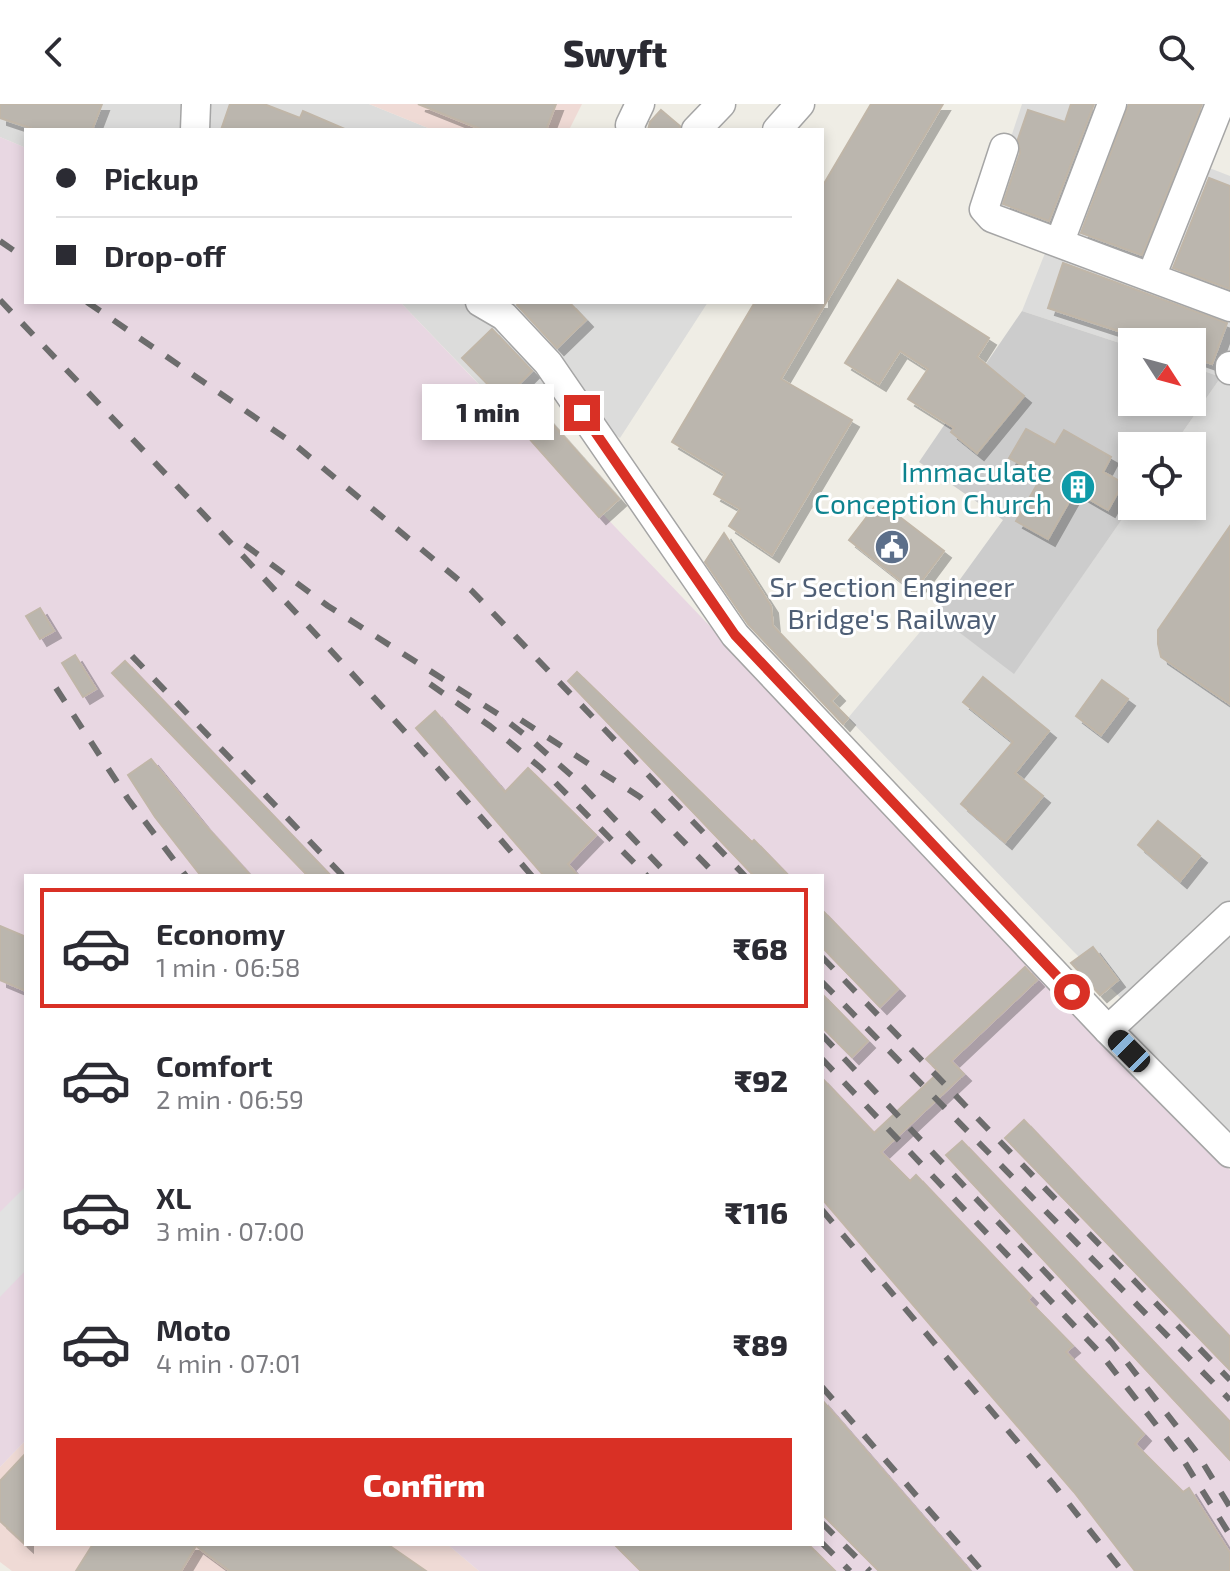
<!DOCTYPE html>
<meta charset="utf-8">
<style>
body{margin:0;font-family:"Exo 2",sans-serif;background:#f2f2f3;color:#2b2b33;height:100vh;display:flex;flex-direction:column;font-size:30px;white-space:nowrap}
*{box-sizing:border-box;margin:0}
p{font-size:26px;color:#7c7c81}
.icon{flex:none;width:44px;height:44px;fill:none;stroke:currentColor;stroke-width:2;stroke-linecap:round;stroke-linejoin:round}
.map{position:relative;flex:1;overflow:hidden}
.panel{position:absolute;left:24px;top:770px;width:800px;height:672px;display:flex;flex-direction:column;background:#fff;border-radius:0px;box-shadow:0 4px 12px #0003}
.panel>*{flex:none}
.banner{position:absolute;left:24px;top:24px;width:800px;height:176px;border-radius:0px;box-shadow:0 4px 12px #0003;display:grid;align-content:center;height:176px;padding:0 32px;background:#fff}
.needle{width:52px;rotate:126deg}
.fabs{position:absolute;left:1118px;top:224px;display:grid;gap:16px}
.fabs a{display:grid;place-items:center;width:88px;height:88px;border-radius:0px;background:#fff;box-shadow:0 4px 12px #0003;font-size:40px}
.end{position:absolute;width:36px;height:36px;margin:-18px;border:10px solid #d93025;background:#fff;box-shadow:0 0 0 4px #fff}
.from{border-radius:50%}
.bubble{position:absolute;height:56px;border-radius:0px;background:#fff;box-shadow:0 4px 12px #0003;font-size:26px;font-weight:800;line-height:56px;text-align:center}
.car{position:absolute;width:24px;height:48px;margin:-24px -12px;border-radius:10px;box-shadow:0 0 6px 2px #0007;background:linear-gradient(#222 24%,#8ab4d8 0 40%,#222 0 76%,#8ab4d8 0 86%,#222 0)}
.banner b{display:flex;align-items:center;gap:28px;height:76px;font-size:30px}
.banner b+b{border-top:2px solid #e1e1e2}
.banner i{width:20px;height:20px;background:#2b2b33}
ul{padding:14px 0 0;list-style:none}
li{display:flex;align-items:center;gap:24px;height:120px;margin:0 16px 12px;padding:0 16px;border:4px solid transparent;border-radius:0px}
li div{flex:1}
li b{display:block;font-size:30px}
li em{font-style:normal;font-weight:800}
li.selected{border-color:#d93025}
li>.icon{width:72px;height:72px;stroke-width:1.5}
.action{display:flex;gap:16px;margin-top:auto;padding:16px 32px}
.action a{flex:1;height:92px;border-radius:0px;background:#d93025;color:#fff;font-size:32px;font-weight:800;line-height:92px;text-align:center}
header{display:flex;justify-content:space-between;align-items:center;height:104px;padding:0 32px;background:#fff;font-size:36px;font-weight:800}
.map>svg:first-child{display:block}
</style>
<header><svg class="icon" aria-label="back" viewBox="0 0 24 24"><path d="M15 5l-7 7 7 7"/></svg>Swyft<svg class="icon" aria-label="search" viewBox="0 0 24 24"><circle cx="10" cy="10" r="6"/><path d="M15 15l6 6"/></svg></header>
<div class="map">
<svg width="1230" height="1467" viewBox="0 0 1230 1467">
<defs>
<filter id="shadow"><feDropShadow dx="7" dy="7" stdDeviation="0" flood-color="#0004"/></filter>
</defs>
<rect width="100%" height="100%" fill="#efede5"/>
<g fill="#dcdcdb">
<path d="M 0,0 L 369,0 L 433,26 L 26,26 L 26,44 L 0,33 Z"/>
<path d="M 1022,0 L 1215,0 L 1194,58 L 1230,72 L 1230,1044 L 1122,928 L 1140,913 L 1073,847 L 848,614 L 935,510 L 1014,569 L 1132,401 L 1192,402 L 1192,342 L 1173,342 L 1221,273 L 1192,263 L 1192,238 L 1132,238 L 1132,243 L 1022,207 L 1047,144 L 981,124 Z"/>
<path d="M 400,198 L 708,198 L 620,334 L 536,282 L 503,305 Z"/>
</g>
<g fill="#efdad5">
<path d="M 369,0 L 582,0 L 569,26 L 433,26 Z"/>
<path d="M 26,1336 L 26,1440 L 447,1440 L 479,1467 L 12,1467 L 0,1458 L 0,1363 Z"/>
</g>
<path fill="#e8d7e2" d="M 0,33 L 26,44 L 26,198 L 400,198 L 1230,1066 L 1230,1467 L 479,1467 L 447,1440 L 822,1440 L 822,772 L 26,772 L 26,1336 L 0,1363 Z"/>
<path fill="#ccc" d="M 1022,207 L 1132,243 L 1132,298 L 1192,298 L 1192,263 L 1221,273 L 1173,342 L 1132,342 L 1132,401 L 1014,570 L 935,510 L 1003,416 L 919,358 Z"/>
<path fill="#e2e2e2" d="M 26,1082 L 26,1166 L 0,1193 L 0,1108 Z"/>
<g fill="#bbb6ae" stroke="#c0b6a8" stroke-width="2" filter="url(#shadow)">
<path d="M 0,0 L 102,0 L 92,26 L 36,26 L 0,14 Z"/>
<path d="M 230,0 L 264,0 L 300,14 L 303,7 L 347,26 L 221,26 Z"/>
<path d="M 418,0 L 556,0 L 546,26 L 483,26 Z"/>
<path d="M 871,0 L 943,0 L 781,275 L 852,316 L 772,451 L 729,422 L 740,405 L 714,390 L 725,370 L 672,338 L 755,198 L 822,198 L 822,83 Z"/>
<path d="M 1071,0 L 1094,0 L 1049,117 L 1003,100 L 1020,49 L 1018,35 L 1028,6 L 1065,18 Z"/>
<path d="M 1129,0 L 1202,0 L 1142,151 L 1081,129 Z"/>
<path d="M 661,6 L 680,22 L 679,26 L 648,26 L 650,18 Z"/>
<path d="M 1209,74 L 1230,82 L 1230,185 L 1173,164 Z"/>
<path d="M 1063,159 L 1227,219 L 1212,260 L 1192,253 L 1192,238 L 1152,238 L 1048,204 Z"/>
<path d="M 898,176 L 989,234 L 977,253 L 1024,292 L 977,349 L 951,328 L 954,324 L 908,295 L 928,265 L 900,247 L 879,280 L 845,259 Z"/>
<path d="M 520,198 L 569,198 L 586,216 L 557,244 L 517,201 Z"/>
<path d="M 492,225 L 532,267 L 518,281 L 619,395 L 599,413 L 511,314 L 516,309 L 462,254 Z"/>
<path d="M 1026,325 L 1055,341 L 1064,326 L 1111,353 L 1103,368 L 1123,379 L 1108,406 L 1075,387 L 1048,435 L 1016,417 L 1042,372 L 1009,354 Z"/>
<path d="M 879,397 L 944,447 L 914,487 L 849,436 Z"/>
<path d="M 1230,422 L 1230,600 L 1161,553 L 1158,540 L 1158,526 Z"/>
<path d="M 724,429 L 771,502 L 773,522 L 838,590 L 831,597 L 848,614 L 843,620 L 748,520 L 705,458 Z"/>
<path d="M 40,504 L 54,527 L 40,535 L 26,512 Z"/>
<path d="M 75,551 L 96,585 L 83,593 L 62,559 Z"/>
<path d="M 125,557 L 331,772 L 308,772 L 112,569 Z"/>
<path d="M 577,568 L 752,738 L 754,736 L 789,772 L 754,772 L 568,577 Z"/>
<path d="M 983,573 L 1049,627 L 1015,669 L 1043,692 L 1005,738 L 961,700 L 1013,638 L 963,598 Z"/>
<path d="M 1102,576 L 1128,595 L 1101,631 L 1076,612 Z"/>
<path d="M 435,607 L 505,688 L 528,664 L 596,731 L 568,760 L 578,772 L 544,772 L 416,624 Z"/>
<path d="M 151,655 L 203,719 L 251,772 L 201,772 L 155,713 L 128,671 Z"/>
<path d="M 1158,717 L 1200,752 L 1180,777 L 1138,741 Z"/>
<path d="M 822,806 L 898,885 L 880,903 L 822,843 Z"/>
<path d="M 0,822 L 26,833 L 26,887 L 0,876 Z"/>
<path d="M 1093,843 L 1118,876 L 1100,891 L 1071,859 Z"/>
<path d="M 1025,863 L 1037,876 L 951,957 L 964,970 L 881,1048 L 910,1077 L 916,1071 L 1031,1192 L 1028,1196 L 1073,1242 L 1066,1248 L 1144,1330 L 1135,1340 L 1183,1388 L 1189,1384 L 1230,1449 L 1230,1467 L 1135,1467 L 1074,1388 L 822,1095 L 822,974 L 874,1029 L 939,968 L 926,955 Z"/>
<path d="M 822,890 L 868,937 L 852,953 L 822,923 Z"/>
<path d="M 1024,1016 L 1230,1233 L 1230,1266 L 1005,1034 Z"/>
<path d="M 962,1037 L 1230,1318 L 1230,1356 L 946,1051 Z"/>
<path d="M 822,1296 L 970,1467 L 879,1467 L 822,1410 Z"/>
<path d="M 26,1349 L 26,1441 L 0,1417 L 0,1377 Z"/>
<path d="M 93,1440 L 387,1440 L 426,1467 L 230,1467 L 196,1442 L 181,1467 L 76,1467 Z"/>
<path d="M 614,1440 L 808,1440 L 835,1467 L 641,1467 Z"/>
</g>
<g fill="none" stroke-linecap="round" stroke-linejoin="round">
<g stroke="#a5a5a5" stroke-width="31">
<g id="minor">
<path d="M 195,26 L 196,0"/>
<path d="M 631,26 L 630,21 L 640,0"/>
<path d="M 696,26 L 721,0"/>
<path d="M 777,26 L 800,0"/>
<path d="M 1004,44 L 984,105 L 992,114 L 1230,203"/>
<path d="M 1060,137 L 1112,0"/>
<path d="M 1151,173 L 1220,0"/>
<path d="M 480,198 L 504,212 L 548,259 L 735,531 L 1108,926 L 1230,1049"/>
<path d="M 1230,262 L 1230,266"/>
<path d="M 1108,926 L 1230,812"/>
</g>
</g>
<use href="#minor" stroke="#fff" stroke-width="28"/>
<g stroke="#6c6c6c" stroke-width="6" stroke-dasharray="16 16" stroke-linecap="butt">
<path d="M 0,137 L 26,155"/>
<path d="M 0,196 C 180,385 362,574 532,772"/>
<path d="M 87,198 L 294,340 L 472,487 L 745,772"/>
<path d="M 245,441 L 328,502 L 498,610 L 530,635 L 580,679 L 669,772"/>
<path d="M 132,552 L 343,772"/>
<path d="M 430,580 L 490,622 L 541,664 L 647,772"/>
<path d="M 56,584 L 128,695 L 186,772"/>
<path d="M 521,616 L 640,693 L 717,772"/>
<path d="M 822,853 L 1230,1276"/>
<path d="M 822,878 L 1230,1296"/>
<path d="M 822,931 L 1112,1239 L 1195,1346 L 1230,1403"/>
<path d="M 822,955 L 1101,1250 L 1182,1354 L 1230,1431"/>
<path d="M 822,1106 L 1054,1381 L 1122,1467"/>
<path d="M 822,1283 L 982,1467"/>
<path d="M 822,1419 L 870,1467"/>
<path d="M 822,1439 L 850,1467"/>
</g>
</g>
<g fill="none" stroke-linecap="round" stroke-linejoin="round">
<path stroke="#d93025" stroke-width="10" d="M 582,309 L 735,531 L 1072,888"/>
</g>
<defs>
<g id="building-disc" transform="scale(1.8)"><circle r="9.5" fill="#0f9aa8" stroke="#fff"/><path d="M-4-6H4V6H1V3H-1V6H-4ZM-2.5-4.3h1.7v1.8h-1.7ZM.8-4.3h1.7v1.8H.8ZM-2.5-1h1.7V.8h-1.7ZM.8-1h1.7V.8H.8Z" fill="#fff"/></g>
<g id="civic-disc" transform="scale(1.8)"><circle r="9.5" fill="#5c6f8a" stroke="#fff"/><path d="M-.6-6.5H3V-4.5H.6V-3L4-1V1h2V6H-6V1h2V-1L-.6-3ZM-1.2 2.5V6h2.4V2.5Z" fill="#fff"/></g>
</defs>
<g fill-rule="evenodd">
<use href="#building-disc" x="1078" y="383"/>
<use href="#civic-disc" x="892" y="443"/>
</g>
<g text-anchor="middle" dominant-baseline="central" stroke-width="6" stroke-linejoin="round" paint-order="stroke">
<g font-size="28" fill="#0d838f" stroke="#fff" text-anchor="end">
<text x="1052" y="367">Immaculate<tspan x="1052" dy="32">Conception Church</tspan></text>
</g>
<g font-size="28" fill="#4e5e75" stroke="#fff">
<text x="892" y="482">Sr Section Engineer<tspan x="892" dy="32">Bridge's Railway</tspan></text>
</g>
</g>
</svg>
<div class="fabs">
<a><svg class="needle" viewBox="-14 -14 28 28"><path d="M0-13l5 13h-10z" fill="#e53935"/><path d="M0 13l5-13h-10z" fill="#7c7c81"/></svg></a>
<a><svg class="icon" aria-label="locate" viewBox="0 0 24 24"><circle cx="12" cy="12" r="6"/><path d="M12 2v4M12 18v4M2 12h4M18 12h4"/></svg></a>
</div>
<i class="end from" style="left:1072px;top:888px"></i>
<i class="end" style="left:582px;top:309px"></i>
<div class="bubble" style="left:422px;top:280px;width:132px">1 min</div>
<i class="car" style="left:1129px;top:947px;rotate:315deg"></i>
<div class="banner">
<b><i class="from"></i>Pickup</b>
<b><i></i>Drop-off</b>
</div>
<section class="panel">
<ul>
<li class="selected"><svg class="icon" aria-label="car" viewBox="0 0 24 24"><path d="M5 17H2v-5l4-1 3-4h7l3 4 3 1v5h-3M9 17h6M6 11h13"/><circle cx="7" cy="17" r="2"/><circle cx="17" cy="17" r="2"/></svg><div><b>Economy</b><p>1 min · 06:58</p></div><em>₹68</em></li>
<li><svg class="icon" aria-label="car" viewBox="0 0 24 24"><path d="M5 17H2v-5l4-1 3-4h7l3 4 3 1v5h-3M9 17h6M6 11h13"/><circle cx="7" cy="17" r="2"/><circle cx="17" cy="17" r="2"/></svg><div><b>Comfort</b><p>2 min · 06:59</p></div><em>₹92</em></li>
<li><svg class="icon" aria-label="car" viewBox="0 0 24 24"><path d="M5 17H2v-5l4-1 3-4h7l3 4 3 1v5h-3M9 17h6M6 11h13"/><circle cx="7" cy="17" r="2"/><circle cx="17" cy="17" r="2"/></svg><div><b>XL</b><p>3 min · 07:00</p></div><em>₹116</em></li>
<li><svg class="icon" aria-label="car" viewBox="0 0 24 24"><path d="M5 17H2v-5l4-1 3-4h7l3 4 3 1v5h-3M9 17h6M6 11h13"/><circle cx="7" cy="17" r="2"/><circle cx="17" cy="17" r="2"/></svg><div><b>Moto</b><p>4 min · 07:01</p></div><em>₹89</em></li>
</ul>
<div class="action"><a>Confirm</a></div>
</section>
</div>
